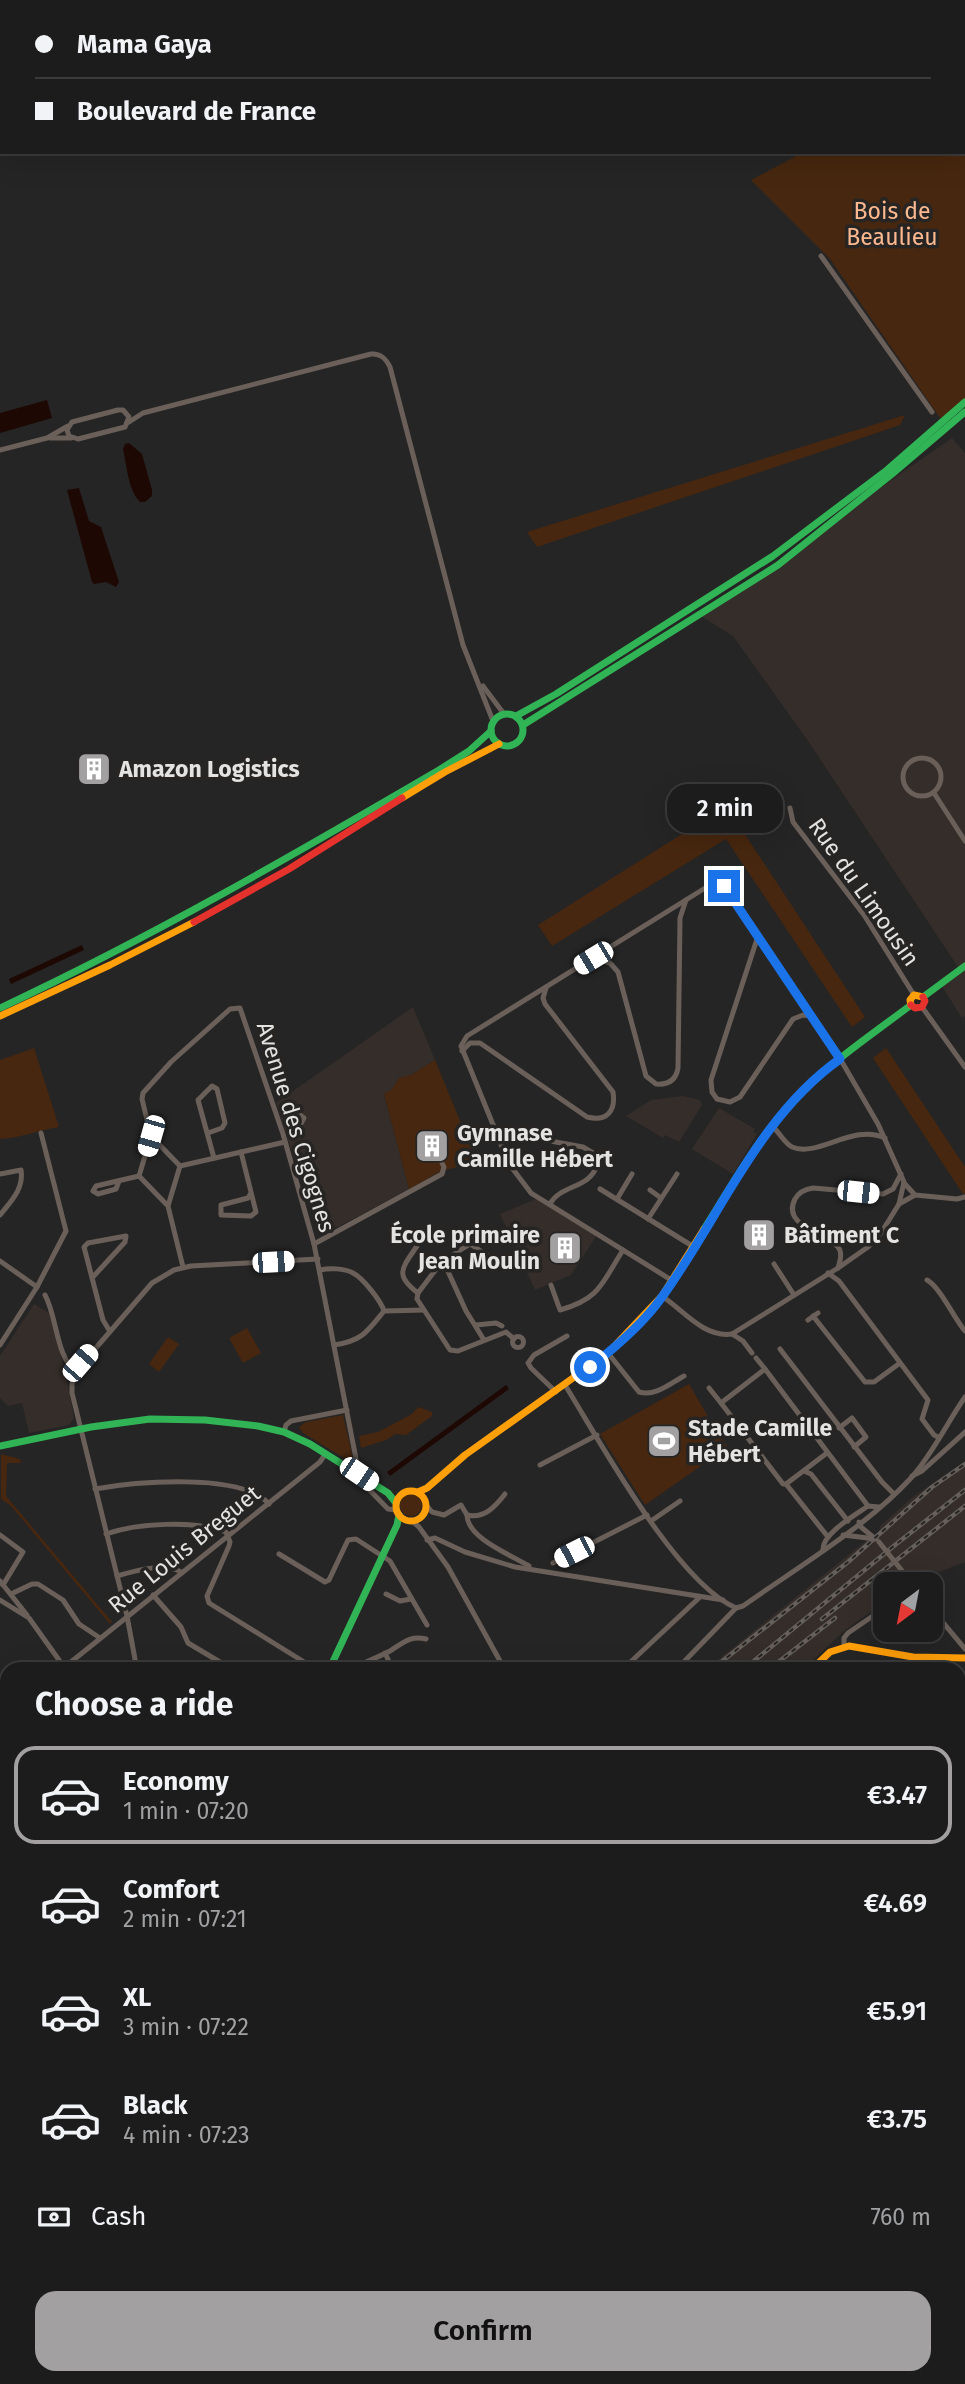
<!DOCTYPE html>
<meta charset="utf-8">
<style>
body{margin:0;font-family:"Fira Sans",sans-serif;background:#292929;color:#f1f3f6;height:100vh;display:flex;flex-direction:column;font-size:26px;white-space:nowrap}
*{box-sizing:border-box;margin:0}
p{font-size:23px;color:#a0a1a3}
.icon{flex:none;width:38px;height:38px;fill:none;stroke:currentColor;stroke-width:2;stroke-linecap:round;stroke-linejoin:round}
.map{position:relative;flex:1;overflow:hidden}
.panel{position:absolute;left:0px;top:1662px;width:966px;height:723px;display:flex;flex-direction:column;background:#1c1c1c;border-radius:21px 21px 0 0;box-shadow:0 7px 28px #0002,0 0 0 2px #3a3a3b}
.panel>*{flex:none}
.banner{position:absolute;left:0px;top:0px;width:966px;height:154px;box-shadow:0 7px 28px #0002,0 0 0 2px #3a3a3b;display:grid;align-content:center;height:154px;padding:0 35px;background:#1c1c1c}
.needle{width:46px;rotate:212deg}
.buttons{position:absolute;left:873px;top:1572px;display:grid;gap:14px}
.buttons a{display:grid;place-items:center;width:70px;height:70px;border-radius:14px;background:#1c1c1c;box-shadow:0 7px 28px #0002,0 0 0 2px #3a3a3b;font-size:35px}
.end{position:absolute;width:32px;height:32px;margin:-16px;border:9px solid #1a73e8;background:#fff;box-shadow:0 0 0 4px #fff}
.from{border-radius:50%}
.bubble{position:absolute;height:49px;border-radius:21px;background:#1c1c1c;box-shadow:0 7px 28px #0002,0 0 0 2px #3a3a3b;font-size:23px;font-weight:600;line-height:49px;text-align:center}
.car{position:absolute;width:21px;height:42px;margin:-21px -10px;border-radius:9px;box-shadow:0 0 5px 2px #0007;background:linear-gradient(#fff 24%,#345 0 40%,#fff 0 76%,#345 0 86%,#fff 0)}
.banner b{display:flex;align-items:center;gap:24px;height:66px;font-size:26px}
.banner b+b{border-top:2px solid #3a3a3b}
.banner i{width:18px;height:18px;background:#f1f3f6}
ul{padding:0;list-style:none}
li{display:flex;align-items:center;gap:21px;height:98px;margin:0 14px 10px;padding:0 21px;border:4px solid transparent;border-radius:21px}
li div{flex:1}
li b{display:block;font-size:26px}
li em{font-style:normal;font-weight:600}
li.selected{border-color:#a2a0a0}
li>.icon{width:63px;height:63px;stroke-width:1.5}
h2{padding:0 35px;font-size:32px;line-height:84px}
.pay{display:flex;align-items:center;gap:18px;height:77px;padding:0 35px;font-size:26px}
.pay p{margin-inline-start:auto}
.action{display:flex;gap:14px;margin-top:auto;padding:14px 35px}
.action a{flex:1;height:80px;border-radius:21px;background:#a2a0a0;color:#111;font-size:28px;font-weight:600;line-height:80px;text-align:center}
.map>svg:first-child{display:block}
</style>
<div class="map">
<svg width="965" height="2384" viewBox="0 0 965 2384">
<rect width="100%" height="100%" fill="#262525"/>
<g fill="#342d29">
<path d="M 952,438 L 965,453 L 965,1016 L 962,1018 L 941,985 L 960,970 L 808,741 L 733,636 L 699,615 L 778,566 L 894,478 Z"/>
<path d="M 413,1007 L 435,1060 L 411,1075 L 399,1078 L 392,1089 L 384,1095 L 409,1189 L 338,1227 L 333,1227 L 329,1224 L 328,1210 L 314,1206 L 301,1165 L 295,1162 L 276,1103 Z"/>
<path d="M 683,1096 L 700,1100 L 702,1105 L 679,1142 L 665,1135 L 663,1138 L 626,1116 L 651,1100 Z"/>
<path d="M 719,1108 L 755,1129 L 753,1132 L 757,1134 L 733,1174 L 692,1149 Z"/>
<path d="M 536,1199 L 597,1235 L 571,1275 L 535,1290 L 500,1214 Z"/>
<path d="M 34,1304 L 49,1313 L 66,1375 L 74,1418 L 69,1425 L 29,1433 L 22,1403 L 8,1406 L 0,1398 L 0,1356 Z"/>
<path d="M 965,1462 L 965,1562 L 908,1584 L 886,1584 L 885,1602 L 845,1630 L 804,1669 L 705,1670 L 867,1540 L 871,1541 L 879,1533 L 880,1526 L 914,1496 Z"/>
<path d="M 7,2238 L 7,2273 L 0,2276 L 0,2248 Z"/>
</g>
<g fill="#47270f">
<path d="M 965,66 L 965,402 L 943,422 L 830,259 L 751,180 L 804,152 L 964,152 Z"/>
<path d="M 905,415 L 900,425 L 537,547 L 527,532 Z"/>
<path d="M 721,798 L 865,1017 L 852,1027 L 726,839 L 552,946 L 538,925 L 709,817 L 705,809 Z"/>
<path d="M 34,1048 L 59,1127 C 39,1130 21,1138 0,1139 L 0,1060 Z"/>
<path d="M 886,1048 L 965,1167 L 965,1193 L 963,1194 L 873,1058 Z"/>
<path d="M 435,1060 L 477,1162 L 441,1171 L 409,1189 L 384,1094 L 392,1089 L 399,1078 L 411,1075 Z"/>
<path d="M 247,1328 L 261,1353 L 243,1363 L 229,1338 Z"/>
<path d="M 168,1337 L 179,1344 L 159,1372 L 149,1364 Z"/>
<path d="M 689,1384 L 717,1432 L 728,1447 L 645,1505 L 600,1434 Z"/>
<path d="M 418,1407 L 432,1412 L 432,1416 L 406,1435 L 395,1434 L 386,1440 L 361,1448 L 359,1436 L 378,1432 L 412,1414 Z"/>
<path d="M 343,1415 L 353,1459 L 349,1461 L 303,1433 L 299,1427 L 306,1422 Z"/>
<path d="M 1,1454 L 20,1459 L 21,1463 L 7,1463 L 6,1496 L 112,1622 L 110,1624 L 11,1506 L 1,1499 Z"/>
<circle cx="411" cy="1505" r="11"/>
<path d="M 965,1931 L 965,1970 L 959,1973 L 959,1933 Z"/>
<path d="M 959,2200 L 965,2208 L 965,2270 L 959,2272 Z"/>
</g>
<g fill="#1d0803">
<path d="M 47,400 L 52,418 L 0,433 L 0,413 Z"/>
<path d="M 129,443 L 142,454 L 152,490 L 152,496 L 145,502 L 140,502 C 128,490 127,466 123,449 L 125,444 Z"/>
<path d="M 79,488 L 89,521 L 101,527 L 119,582 L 116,587 L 106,582 L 94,584 L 92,582 L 67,490 Z"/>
<path d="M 82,945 L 84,950 L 11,984 L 9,979 Z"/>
<path d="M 506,1385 L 509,1389 L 390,1476 L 387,1472 Z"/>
</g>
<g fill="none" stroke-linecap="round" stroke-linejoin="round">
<path stroke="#1d0803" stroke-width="5" d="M 189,2378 L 191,2384"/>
<g stroke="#6a6059" stroke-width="5">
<path d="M 821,256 L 932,412"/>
<path d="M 118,410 L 123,410 L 129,417 L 125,427 L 78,439 L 69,436 L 67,430 L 72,422 Z"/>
<path d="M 129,422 L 143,413 L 371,354 C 381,353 386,359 390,367 L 463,645 L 493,721"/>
<path d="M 50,438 L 71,438"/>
<path d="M 0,450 L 47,438 L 68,426"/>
<path d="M 483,686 L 504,714"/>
<circle cx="922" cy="777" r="19"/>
<path d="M 934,793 L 965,841"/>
<path d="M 790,808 L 793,822 L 864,915 L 914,995"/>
<path d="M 758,936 L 711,1080 L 712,1092 L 717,1099 L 730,1102 L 740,1097 L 793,1019 L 803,1015 L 812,1016"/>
<path d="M 594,958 L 610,963 L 618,972 L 646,1076 L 656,1084 C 668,1085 676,1080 678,1068 L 680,918 L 686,900"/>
<path d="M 922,1007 L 965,1067"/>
<path d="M 462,1051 L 470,1043 L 480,1043 L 587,1117 C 607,1122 616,1111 613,1092 L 545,1004 L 543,998 L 546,988"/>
<path d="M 288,1118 L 292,1113 L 296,1112 L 304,1118 L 299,1127 L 290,1125"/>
<path d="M 493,1126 L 507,1133 L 583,1147 L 593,1153 L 597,1165 C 590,1189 561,1184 550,1204"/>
<path d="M 773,1127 C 780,1133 784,1143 792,1147 C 818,1158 853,1123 885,1138"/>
<path d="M 208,1133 L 222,1128 L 225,1123 L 217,1089 L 212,1086 L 198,1100 L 214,1158"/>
<path d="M 151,1136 L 142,1099 L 143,1093 L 171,1062 L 230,1009 L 240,1008 L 283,1134 L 314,1244 L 359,1474"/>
<path d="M 241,1152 L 256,1212 L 251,1216 L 221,1215 L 221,1205 L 248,1198 L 251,1193"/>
<path d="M 180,1166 L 285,1142"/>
<path d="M 0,1174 L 21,1170 C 24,1189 11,1201 0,1215"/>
<path d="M 119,1181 L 116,1189 L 98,1194 L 93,1191 L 96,1186 L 139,1176"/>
<path d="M 904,1183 L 915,1195 L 957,1199 L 965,1197"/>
<path d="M 600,1189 L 694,1247"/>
<path d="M 650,1190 L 661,1198"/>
<path d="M 617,1199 L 632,1174"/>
<path d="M 899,1204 L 915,1195"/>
<path d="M 168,1206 L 180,1166 L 151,1136 L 139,1176 L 168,1206 L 183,1267"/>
<path d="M 648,1219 L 677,1174"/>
<path d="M 314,1244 L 442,1174 L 444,1167 L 442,1163"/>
<path d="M 417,1246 C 402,1268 394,1275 418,1293"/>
<path d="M 0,1261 L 37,1287"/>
<path d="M 443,1264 L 446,1259 L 470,1244 L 487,1255"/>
<path d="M 774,1264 L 794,1295"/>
<path d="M 838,1268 C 840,1261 843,1253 838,1247 C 826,1233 781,1226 795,1199 C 799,1192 806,1189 813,1188 L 883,1194 L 893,1189 L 901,1174"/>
<path d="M 320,1270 C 329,1268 344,1268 353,1273 C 363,1278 381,1301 384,1311 C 367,1332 362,1341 334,1345"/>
<path d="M 828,1273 L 839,1281 L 928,1400 L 922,1419 L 934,1435 L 938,1437"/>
<path d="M 92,1278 L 125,1242 L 126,1236 L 88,1243 L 84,1247 L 103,1320 L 109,1330"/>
<path d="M 927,1280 C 940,1287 954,1318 965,1331"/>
<path d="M 551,1285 L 560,1310 C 600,1299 602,1283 623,1250"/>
<path d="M 45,1295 C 57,1316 56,1358 76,1371"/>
<path d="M 662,1296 C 684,1311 704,1338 732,1334 L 838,1268 L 868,1247 L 881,1233 L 899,1204 L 904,1182 L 878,1124 L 842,1062 L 728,890 L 718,883 L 710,885 L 467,1036 L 461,1046 L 509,1164 L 531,1193 L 673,1281"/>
<path d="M 384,1311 L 424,1310"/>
<path d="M 813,1316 L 865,1382 L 874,1382 L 900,1363"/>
<path d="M 808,1320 L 818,1313"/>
<path d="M 476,1325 L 496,1323 L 502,1326"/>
<path d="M 732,1334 L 743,1341 L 752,1353"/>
<circle cx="518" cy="1342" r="5.5"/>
<path d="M 484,1340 L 466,1311 L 446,1267 L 440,1264 L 418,1293 L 417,1299 L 450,1350 L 458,1351 L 506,1332 L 514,1339"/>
<path d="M 0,1345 L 37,1287 L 66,1231 L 41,1133"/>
<path d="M 780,1349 L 882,1482 L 894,1494"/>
<path d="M 608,1353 L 639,1392 C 655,1397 671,1383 684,1376"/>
<path d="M 756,1358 L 765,1369"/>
<path d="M 565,1385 C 601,1443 676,1582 736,1608"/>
<path d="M 709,1388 L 721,1403"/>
<path d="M 556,1392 L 531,1368 L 528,1363 L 534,1355 L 567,1336"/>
<path d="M 839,1428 L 852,1418 L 866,1437 L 854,1447"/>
<path d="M 284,1432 L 286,1425 L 291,1421 L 347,1410"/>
<path d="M 827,1453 L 786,1484 L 783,1484 L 721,1403 L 765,1369 L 868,1506"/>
<path d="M 540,1465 L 597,1435"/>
<path d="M 804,1471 L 811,1474 L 848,1521"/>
<path d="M 355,1475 L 388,1509 L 396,1510"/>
<path d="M 912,1476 L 922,1471 L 965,1432"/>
<path d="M 786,1484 L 828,1537"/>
<path d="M 95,1489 C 134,1482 241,1472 269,1504"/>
<path d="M 427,1506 L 432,1512 L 444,1515 L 461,1505 L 467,1515 C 484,1519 495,1507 505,1494"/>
<path d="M 467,1515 C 467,1538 511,1555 529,1566"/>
<path d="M 412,1521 L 419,1527 L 448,1567 L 505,1670"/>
<path d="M 651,1521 L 680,1501"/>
<path d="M 859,1522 L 861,1527 L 873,1537"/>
<path d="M 106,1534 C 138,1523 194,1520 226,1532 L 230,1542 L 229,1546 L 207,1596 L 209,1603 L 317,1670"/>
<path d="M 0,1535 L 23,1552 L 3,1585"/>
<path d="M 843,1535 L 876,1539"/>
<path d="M 427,1540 L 435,1538 L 465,1552 L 515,1567 L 723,1600"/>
<path d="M 823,1550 C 822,1534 855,1515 868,1506 L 879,1507"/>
<path d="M 279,1554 L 325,1582 L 329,1580 L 348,1540 L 356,1539 L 390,1561 L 427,1625"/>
<path d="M 553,1563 L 647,1515"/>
<path d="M 117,1576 C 134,1571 165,1562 181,1572"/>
<path d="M 0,1581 L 27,1615"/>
<path d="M 11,1594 L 32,1584 L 38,1584 L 63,1600 L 79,1624 L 100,1638"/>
<path d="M 386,1594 L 400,1601 L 411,1599"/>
<path d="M 153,1595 L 181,1627 L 188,1643 L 225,1665 L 227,1670"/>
<path d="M 0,1600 L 29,1618 L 64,1667"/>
<path d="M 931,1608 L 965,1649"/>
<path d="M 844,1646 L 844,1638 L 848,1633 L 886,1607"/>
<path d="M 385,1653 L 393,1670"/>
<path d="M 579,1663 L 581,1670"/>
<path d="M 115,1667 L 135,1663"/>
<path d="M 61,1670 L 320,1462 L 326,1453"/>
<path d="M 137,1670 L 127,1616 L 72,1393 L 72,1384 L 76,1371 L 152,1283 L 174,1270 L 191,1266 L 318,1259"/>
<path d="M 348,1670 C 362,1663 377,1658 390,1651 C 403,1643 410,1635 426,1639"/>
<path d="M 622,1670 L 700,1597"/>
<path d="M 676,1670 L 736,1608 L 743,1606 C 798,1567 866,1527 911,1478 C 932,1455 947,1423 965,1397"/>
<path d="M 959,1837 L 965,1835"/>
<path d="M 959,1855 L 965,1868"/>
<path d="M 0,1866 L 7,1722"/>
<path d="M 959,2062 L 965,2059"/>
<path d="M 959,2116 L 965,2131"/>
<path d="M 0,2194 L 7,2193"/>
<path d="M 0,2373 L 7,2367"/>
<path d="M 21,2378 L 21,2384"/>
<path d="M 339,2378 L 340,2384"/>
<path d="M 378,2378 L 380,2384"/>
<path d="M 435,2378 L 442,2384"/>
<path d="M 571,2378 L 574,2384"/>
<path d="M 698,2378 L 702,2384"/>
<path d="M 226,2383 L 226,2378"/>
<path d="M 615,2384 L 631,2378"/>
</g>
<g stroke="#30b455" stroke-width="7">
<circle cx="507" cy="730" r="16"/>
<path d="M 516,716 L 556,694 L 773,556 L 887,470 L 965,402"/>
<path d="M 523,725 L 778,565 L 892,474 L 965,412"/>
<path d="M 923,997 L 965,966"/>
<path d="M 0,1008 C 152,937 295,854 439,770 L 469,751 L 491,731"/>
<path d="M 704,1229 C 732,1185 758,1138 794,1100 C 828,1064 871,1035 911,1005"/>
<path d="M 0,1446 L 91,1427 L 150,1419 L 205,1420 L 258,1426 L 284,1432 L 310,1444 L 388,1493 L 396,1503"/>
<path d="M 329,1670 L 397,1525 L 399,1515"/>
<path d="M 0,1994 L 7,2000"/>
<path d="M 0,2153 L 7,2170"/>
<path d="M 34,2378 L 34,2384"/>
</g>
<g stroke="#ff9f0a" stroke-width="7">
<path d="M 402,798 L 445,772 L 499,744"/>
<path d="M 911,1005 L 910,1000 L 914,995 L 923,997"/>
<path d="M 0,1016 L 110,965 L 194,922"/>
<circle cx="411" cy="1506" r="15"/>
<path d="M 418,1492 L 427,1488 L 465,1455 L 608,1353 L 662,1296 L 704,1229"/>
<path d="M 811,1670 L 830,1652 L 849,1646 L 913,1657 L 965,1658"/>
<path d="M 0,1870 L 7,1871"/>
<path d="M 0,2356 L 7,2348"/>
</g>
<g stroke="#e5322d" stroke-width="7">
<path d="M 194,922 L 289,869 L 402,798"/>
<path d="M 911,1005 L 915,1008 L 922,1007 L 925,1001 L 923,997"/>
<path d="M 0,2147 L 7,2146"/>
</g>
<g stroke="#66605c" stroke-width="4.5">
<g id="rail">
<path d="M 822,1619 L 965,1506"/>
<path d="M 711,1670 L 848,1562 L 932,1487 L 965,1464"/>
<path d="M 743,1670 L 895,1545 L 965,1490"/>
<path d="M 768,1670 L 835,1618"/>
<path d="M 0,2269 L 7,2263"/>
</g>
</g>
<use href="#rail" stroke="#272524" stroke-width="2" stroke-dasharray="5" stroke-linecap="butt"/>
<path stroke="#6a6059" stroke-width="5" d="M 879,1542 L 907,1577"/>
</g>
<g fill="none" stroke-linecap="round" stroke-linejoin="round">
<path stroke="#1a73e8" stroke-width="9" d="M 590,1367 C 616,1347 643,1324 662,1297 C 720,1217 758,1117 840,1059 L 724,886"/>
</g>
<defs>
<g id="building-square" transform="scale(1.75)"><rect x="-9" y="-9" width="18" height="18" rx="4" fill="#a2a0a0" stroke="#272524"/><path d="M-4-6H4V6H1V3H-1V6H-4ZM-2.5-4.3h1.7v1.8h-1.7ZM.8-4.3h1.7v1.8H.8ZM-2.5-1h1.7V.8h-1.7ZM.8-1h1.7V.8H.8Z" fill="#fff"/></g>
<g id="stadium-square" transform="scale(1.75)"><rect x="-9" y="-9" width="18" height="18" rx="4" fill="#a2a0a0" stroke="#272524"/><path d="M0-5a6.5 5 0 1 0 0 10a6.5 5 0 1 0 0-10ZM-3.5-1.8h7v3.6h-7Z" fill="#fff"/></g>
</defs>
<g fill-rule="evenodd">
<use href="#building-square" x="94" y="769"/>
<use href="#building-square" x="432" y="1146"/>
<use href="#building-square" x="759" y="1235"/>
<use href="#building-square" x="565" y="1248"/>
<use href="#stadium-square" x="664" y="1441"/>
</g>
<g text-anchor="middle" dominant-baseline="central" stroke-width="7" stroke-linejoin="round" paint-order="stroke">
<g font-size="23" fill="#fcb98f" stroke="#272524">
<text x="892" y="211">Bois de<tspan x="892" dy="26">Beaulieu</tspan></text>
</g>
<g font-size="23" font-weight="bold" fill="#e5e3e2" stroke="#272524" text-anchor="start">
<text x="119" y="769">Amazon Logistics</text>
<text x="457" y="1133">Gymnase<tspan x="457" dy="26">Camille Hébert</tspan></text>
<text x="540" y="1235" text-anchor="end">École primaire<tspan x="540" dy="26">Jean Moulin</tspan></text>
<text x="784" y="1235">Bâtiment C</text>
<text x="688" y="1428">Stade Camille<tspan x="688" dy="26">Hébert</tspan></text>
</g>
<g font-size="23" fill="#e5e3e2" stroke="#272524">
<text transform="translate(864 892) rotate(55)">Rue du Limousin</text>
<text transform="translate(296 1127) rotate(73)">Avenue des Cigognes</text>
<text transform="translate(184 1549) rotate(-39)">Rue Louis Breguet</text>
</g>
</g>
</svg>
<div class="buttons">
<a><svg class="needle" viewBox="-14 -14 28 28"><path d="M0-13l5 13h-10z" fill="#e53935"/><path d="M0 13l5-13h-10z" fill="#a0a1a3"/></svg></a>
</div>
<i class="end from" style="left:590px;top:1367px"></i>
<i class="end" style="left:724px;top:886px"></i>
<div class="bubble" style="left:667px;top:784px;width:116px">2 min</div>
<i class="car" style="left:593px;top:958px;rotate:239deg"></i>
<i class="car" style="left:151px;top:1136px;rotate:196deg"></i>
<i class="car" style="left:858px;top:1192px;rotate:96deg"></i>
<i class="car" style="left:273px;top:1262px;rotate:87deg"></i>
<i class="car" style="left:80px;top:1363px;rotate:41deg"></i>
<i class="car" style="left:359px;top:1474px;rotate:124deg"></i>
<i class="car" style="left:574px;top:1552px;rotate:243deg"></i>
<div class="banner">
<b><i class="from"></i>Mama Gaya</b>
<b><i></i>Boulevard de France</b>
</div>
<section class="panel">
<h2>Choose a ride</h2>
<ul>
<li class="selected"><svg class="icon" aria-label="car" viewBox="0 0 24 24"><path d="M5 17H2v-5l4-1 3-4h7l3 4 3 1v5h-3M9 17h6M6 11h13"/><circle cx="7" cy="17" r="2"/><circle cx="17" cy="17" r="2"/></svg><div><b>Economy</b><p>1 min · 07:20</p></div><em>€3.47</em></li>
<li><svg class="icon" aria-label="car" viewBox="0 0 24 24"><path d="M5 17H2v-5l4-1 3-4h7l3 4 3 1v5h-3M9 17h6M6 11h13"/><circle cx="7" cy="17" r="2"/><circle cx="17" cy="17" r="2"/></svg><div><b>Comfort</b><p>2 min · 07:21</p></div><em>€4.69</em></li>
<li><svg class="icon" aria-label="car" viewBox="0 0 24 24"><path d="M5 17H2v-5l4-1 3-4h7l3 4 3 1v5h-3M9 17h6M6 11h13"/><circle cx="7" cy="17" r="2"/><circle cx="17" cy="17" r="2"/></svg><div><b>XL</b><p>3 min · 07:22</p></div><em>€5.91</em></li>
<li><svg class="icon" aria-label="car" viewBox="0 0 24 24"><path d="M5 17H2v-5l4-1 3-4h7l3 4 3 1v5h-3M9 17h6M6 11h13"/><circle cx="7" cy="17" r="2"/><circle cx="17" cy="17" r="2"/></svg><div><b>Black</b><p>4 min · 07:23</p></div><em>€3.75</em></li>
</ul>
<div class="pay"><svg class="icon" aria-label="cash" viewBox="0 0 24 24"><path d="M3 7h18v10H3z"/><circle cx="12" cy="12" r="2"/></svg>Cash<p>760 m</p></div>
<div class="action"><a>Confirm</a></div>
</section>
</div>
